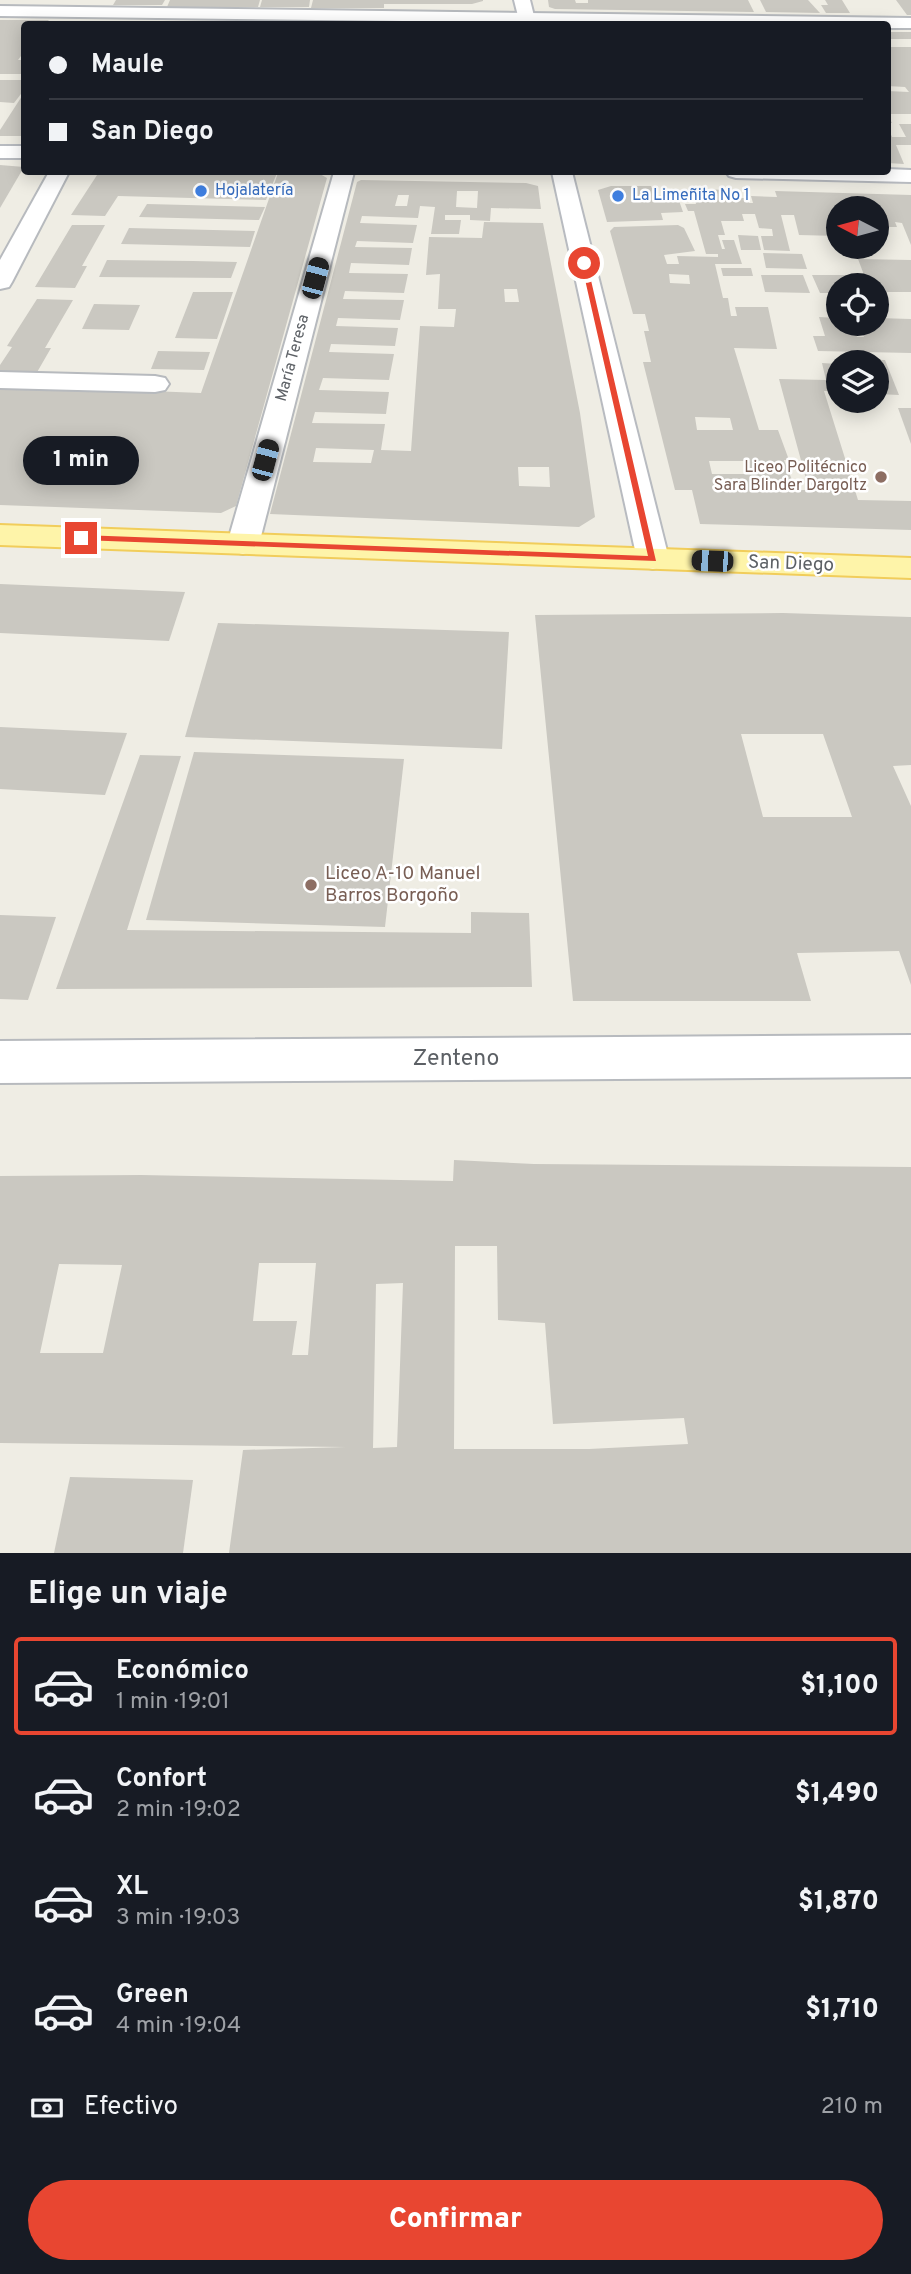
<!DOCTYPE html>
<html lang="es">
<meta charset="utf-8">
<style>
body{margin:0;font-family:Overpass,sans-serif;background:#242831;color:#f1f3f6;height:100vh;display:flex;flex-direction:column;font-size:26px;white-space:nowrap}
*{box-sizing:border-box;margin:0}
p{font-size:23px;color:#9ea1a6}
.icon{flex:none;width:38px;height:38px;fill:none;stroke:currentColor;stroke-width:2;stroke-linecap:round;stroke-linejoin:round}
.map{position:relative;height:1553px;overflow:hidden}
.details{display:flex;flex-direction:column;background:#171b24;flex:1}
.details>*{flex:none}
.top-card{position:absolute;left:21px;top:21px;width:870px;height:154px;border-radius:7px;box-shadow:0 4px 18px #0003;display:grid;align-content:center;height:154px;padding:0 28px;background:#171b24}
.needle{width:46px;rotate:276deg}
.fabs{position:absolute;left:826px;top:196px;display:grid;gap:14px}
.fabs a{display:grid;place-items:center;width:63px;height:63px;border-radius:50%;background:#171b24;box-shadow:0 4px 18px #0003;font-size:35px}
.end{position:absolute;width:32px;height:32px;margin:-16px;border:9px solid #e84631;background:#fff;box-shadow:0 0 0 4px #fff}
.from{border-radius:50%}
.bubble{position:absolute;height:49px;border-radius:24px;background:#171b24;box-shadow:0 4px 18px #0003;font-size:23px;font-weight:800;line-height:49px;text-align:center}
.car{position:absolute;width:21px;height:42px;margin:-21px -10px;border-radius:9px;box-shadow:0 0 5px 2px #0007;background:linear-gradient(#222 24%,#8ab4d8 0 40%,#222 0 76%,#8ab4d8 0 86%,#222 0)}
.top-card b{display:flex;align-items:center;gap:24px;height:66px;font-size:26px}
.top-card b+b{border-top:2px solid #363941}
.top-card i{width:18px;height:18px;background:#f1f3f6}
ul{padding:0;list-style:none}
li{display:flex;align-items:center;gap:21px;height:98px;margin:0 14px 10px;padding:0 14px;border:4px solid transparent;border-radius:7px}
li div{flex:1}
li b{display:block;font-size:26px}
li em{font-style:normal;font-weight:800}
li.selected{border-color:#e84631}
li>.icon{width:63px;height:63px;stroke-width:1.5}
h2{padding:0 28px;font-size:32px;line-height:84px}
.pay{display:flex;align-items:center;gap:18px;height:77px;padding:0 28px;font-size:26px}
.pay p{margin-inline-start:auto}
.button{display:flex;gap:14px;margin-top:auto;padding:14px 28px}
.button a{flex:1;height:80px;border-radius:42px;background:#e84631;color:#fff;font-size:28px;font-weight:800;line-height:80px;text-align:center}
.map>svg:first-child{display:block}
</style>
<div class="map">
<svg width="911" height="1553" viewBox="0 0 911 1553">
<rect width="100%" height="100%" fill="#efede4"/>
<g fill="#cac8c1" fill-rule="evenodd">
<path d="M 116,0 L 165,0 L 162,5 L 113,5 Z"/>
<path d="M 170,0 L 260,0 L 258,7 L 167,7 Z"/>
<path d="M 262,0 L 310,0 L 309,7 L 260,7 Z"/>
<path d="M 313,0 L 483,0 L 483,1 L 472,4 L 384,4 L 384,8 L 311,8 Z"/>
<path d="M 548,0 L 575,0 L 576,3 L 588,3 L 588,0 L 748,0 L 754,12 L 555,9 L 549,7 Z"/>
<path d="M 760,0 L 808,0 L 820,13 L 766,12 Z"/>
<path d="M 825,0 L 842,0 L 850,13 L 826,13 L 821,5 L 828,5 Z"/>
<path d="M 896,0 L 911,0 L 911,15 L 907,15 Z"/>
<path d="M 0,20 L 49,20 L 45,24 L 24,24 L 24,52 L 18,60 L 24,60 L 24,74 L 0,74 Z"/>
<rect x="887" y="32" width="24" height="7"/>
<path d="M 887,47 L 911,47 L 911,114 L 887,114 L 892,123 L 887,123 L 887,91 L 909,92 L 905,87 L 887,86 Z"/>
<path d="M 0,80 L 24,80 L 24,90 L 14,103 L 0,102 Z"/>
<path d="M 24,93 L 24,136 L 0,136 L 0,130 Z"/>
<path d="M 899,124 L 911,124 L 911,145 L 896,145 L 904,164 L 887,163 L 887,126 L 892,137 L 906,137 Z"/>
<path d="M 0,165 L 24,167 L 0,208 Z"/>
<path d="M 99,172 L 237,172 L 277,173 L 266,200 L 118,196 L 105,216 L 71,215 Z"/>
<path d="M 278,173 L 320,174 L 327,178 L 236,506 L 221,513 L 0,505 L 0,385 L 201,393 Z"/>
<path d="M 361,180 L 526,183 L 538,186 L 541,209 L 491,208 L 490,221 L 470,220 L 470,215 L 445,215 L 445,220 L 461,220 L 459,234 L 431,234 L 435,207 L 420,206 L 418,218 L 362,216 L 360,223 L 417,225 L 413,243 L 357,241 L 355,247 L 412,248 L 409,265 L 351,263 L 349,273 L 408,274 L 404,293 L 345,291 L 343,299 L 404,300 L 400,320 L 338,318 L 336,326 L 398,328 L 395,346 L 331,344 L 329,352 L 394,354 L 389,380 L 323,378 L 319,390 L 389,392 L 386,414 L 315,412 L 312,423 L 385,424 L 381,450 L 411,451 L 420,326 L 454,327 L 456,309 L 438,309 L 440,274 L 426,275 L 429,237 L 482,238 L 484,222 L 543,223 L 580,413 L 595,517 L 579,527 L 270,514 L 357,182 ZM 457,191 L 478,191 L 477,208 L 456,207 ZM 398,195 L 409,195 L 407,206 L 395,206 ZM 504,289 L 517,289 L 519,302 L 505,302 ZM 316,448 L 374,450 L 371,463 L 313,462 ZM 518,467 L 549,467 L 550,487 L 519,486 Z"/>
<path d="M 611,186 L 651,186 L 655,196 L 677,195 L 683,212 L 661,213 L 663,220 L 607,222 L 598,190 Z"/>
<path d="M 685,189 L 735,190 L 737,198 L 748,198 L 749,203 L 753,203 L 751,196 L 777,197 L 775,191 L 911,195 L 911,245 L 902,223 L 895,222 L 897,227 L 877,227 L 877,208 L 838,208 L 838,236 L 799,235 L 794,215 L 781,215 L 790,251 L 764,250 L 761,236 L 773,236 L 772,229 L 759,228 L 755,214 L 742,214 L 744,221 L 721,221 L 725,235 L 718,235 L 722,249 L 725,249 L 722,240 L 734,240 L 742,264 L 715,264 L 723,298 L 728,298 L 731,316 L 737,316 L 735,307 L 768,307 L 777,349 L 734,348 L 759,430 L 778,430 L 789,460 L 784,460 L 796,490 L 809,490 L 779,379 L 826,380 L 822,363 L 838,364 L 838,391 L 824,391 L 858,500 L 911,501 L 911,530 L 700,524 L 692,490 L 675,490 L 643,362 L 651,362 L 644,331 L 649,331 L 645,314 L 633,314 L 610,231 L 614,227 L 678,225 L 684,228 L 695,251 L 664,255 L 667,264 L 679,264 L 677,256 L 718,257 L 718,254 L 706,254 L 694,211 L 688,211 L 685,204 L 696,204 L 693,193 L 686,192 ZM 669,274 L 689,275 L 690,284 L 670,283 ZM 695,417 L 730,418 L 733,430 L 697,430 ZM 709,461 L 746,461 L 750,474 L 712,474 Z"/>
<path d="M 147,204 L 265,207 L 259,220 L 139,217 Z"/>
<path d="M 72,225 L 105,225 L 82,266 L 87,266 L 75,288 L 35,287 Z"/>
<path d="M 129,228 L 255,231 L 250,247 L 121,244 Z"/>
<path d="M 738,235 L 758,236 L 761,250 L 741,250 Z"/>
<path d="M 763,253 L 802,254 L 807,269 L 766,268 Z"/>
<path d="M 858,259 L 911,260 L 911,292 L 877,292 L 877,285 L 838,285 L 838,293 L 820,293 L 812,275 L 864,275 Z"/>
<path d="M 107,260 L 193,261 L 237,262 L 231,278 L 99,277 Z"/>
<path d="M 721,268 L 751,268 L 753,276 L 723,276 Z"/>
<path d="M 761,275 L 803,275 L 810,293 L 765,292 Z"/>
<path d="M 193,292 L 233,292 L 217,339 L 175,338 Z"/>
<path d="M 37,299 L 73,300 L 45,348 L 51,348 L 36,374 L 0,373 L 0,365 L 12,347 L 7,346 Z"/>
<path d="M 94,304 L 140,305 L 129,330 L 82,329 Z"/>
<path d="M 819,317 L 838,318 L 838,324 L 852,324 L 857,337 L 864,337 L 859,324 L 877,324 L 877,318 L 911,319 L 911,353 L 818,351 L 813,336 L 825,336 Z"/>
<path d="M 158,351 L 210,352 L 204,370 L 151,369 Z"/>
<path d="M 842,359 L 885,360 L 899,395 L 877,394 L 877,362 L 843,362 Z"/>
<path d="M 898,408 L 911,408 L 911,444 Z"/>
<path d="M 0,584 L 185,592 L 169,641 L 0,633 Z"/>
<path d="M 783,613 L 911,617 L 911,765 L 893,766 L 911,806 L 911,985 L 899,951 L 797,953 L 811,1001 L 573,1001 L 535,615 ZM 741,734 L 823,734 L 852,817 L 763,817 Z"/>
<path d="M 218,623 L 509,632 L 502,749 L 185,737 Z"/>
<path d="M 0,727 L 127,733 L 105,795 L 0,789 Z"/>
<path d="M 194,752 L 404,759 L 385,927 L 146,920 Z"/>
<path d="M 140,755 L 181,756 L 127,930 L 471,933 L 471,912 L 529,913 L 532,987 L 56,989 Z"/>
<path d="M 0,915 L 56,917 L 28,1000 L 0,999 Z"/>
<path d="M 454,1160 L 534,1164 L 911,1167 L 911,1553 L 229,1553 L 243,1450 L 346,1447 L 0,1443 L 0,1176 L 141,1175 L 453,1181 ZM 455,1246 L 497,1246 L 498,1320 L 545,1323 L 553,1424 L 684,1418 L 688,1444 L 589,1449 L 454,1449 ZM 259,1263 L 316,1263 L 308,1355 L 292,1355 L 297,1321 L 253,1321 ZM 59,1264 L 122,1265 L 103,1353 L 40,1353 ZM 403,1283 L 397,1447 L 373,1448 L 376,1284 Z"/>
<path d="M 70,1477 L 193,1480 L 183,1553 L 54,1553 Z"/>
</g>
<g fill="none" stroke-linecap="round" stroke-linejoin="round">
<g stroke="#b7babe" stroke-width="4">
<g id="street">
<path d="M 0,6 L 911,18 L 911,28 L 887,28 L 887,24 L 647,24 L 0,16 Z"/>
<path d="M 49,172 L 69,172 L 12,282 L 9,287 L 0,289 L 0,260 Z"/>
<path d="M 334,172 L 354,172 L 259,544 L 254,551 L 243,554 L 232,551 L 227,544 Z"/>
<path d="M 0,372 L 155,376 L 165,378 L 169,384 L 165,390 L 155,392 L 0,388 Z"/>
<path d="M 911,1035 L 911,1077 L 0,1083 L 0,1041 Z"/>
</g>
</g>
<g stroke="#b8bbc0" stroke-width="4">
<g id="secondary">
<path d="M 514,0 L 530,0 L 536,24 L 520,24 Z"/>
<rect x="0" y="146" width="24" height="12"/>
<path d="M 887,169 L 911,170 L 911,182 L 736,178 L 729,176 L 726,172 L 887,172 Z"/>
<path d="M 552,172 L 572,172 L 669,559 L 664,566 L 653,569 L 642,566 L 637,559 Z"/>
</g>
</g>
<g stroke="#f1cd5b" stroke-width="4">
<path id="primary" d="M 0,525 L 911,558 L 911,578 L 0,545 Z"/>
</g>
<use href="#street" fill="#fff" fill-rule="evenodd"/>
<use href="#secondary" fill="#fff" fill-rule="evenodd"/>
<use href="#primary" fill="#fef4a9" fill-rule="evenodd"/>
</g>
<path fill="#e84631" d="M 581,262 L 587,263 L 656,561 L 81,540 L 76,538 L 81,535 L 648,556 Z"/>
<g fill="#3f7fe0" stroke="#fff" stroke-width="2.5">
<circle cx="201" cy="191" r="7"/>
<circle cx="618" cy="196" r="7"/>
</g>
<g fill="#8d6e63" stroke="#fff" stroke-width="2.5">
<circle cx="881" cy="477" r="7"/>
<circle cx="311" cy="885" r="7"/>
</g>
<g text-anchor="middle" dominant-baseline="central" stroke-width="5" stroke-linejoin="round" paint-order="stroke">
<g font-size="16" fill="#366cbe" stroke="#fff" text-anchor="start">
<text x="215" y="191">Hojalatería</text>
<text x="632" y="196">La Limeñita No 1</text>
</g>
<g font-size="16" fill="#5c6065" stroke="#fff">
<text transform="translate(293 358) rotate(-75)">María Teresa</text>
</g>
<g font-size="16" fill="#785e54" stroke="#fff" text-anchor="end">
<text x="867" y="468">Liceo Politécnico<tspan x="867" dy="18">Sara Blinder Dargoltz</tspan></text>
</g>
<g font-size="19" fill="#5c6065" stroke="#fff">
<text transform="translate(791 564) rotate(2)">San Diego</text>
</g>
<g font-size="19" fill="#785e54" stroke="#fff" text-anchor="start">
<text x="325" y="874">Liceo A-10 Manuel<tspan x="325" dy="22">Barros Borgoño</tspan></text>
</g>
<g font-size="23" fill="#5c6065" stroke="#fff">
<text x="456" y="1059">Zenteno</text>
</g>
</g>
</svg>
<div class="fabs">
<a><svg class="needle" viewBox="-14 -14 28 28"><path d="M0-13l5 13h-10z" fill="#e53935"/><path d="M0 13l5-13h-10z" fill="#9ea1a6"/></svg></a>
<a><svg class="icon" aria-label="locate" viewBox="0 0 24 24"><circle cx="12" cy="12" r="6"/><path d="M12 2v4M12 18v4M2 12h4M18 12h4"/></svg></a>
<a><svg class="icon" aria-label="layers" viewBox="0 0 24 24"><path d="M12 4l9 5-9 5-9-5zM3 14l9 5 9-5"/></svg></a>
</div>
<i class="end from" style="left:584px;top:263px"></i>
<i class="end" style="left:81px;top:538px"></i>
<div class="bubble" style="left:23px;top:436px;width:116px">1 min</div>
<i class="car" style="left:315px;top:278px;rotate:15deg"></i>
<i class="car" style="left:265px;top:460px;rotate:15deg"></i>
<i class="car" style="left:712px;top:561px;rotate:272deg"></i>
<div class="top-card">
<b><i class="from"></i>Maule</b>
<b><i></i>San Diego</b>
</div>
</div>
<section class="details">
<h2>Elige un viaje</h2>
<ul>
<li class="selected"><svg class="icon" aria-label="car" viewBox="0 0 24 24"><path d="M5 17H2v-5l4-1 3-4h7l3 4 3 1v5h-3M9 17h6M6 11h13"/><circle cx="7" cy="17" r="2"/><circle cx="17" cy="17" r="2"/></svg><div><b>Económico</b><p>1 min · 19:01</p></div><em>$1,100</em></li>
<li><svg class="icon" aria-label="car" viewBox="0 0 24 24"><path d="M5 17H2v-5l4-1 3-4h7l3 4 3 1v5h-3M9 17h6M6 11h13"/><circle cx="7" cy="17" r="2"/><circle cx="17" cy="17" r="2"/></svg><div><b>Confort</b><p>2 min · 19:02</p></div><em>$1,490</em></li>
<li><svg class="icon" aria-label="car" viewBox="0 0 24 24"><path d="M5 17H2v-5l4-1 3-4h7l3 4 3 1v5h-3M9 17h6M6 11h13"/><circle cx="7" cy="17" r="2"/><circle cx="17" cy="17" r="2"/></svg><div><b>XL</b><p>3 min · 19:03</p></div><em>$1,870</em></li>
<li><svg class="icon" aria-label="car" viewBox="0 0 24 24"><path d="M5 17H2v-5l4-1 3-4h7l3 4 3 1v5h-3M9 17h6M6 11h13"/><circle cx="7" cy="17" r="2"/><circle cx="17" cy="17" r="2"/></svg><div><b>Green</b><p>4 min · 19:04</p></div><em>$1,710</em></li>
</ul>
<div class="pay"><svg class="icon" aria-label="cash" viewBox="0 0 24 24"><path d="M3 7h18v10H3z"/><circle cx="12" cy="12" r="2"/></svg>Efectivo<p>210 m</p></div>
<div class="button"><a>Confirmar</a></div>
</section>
